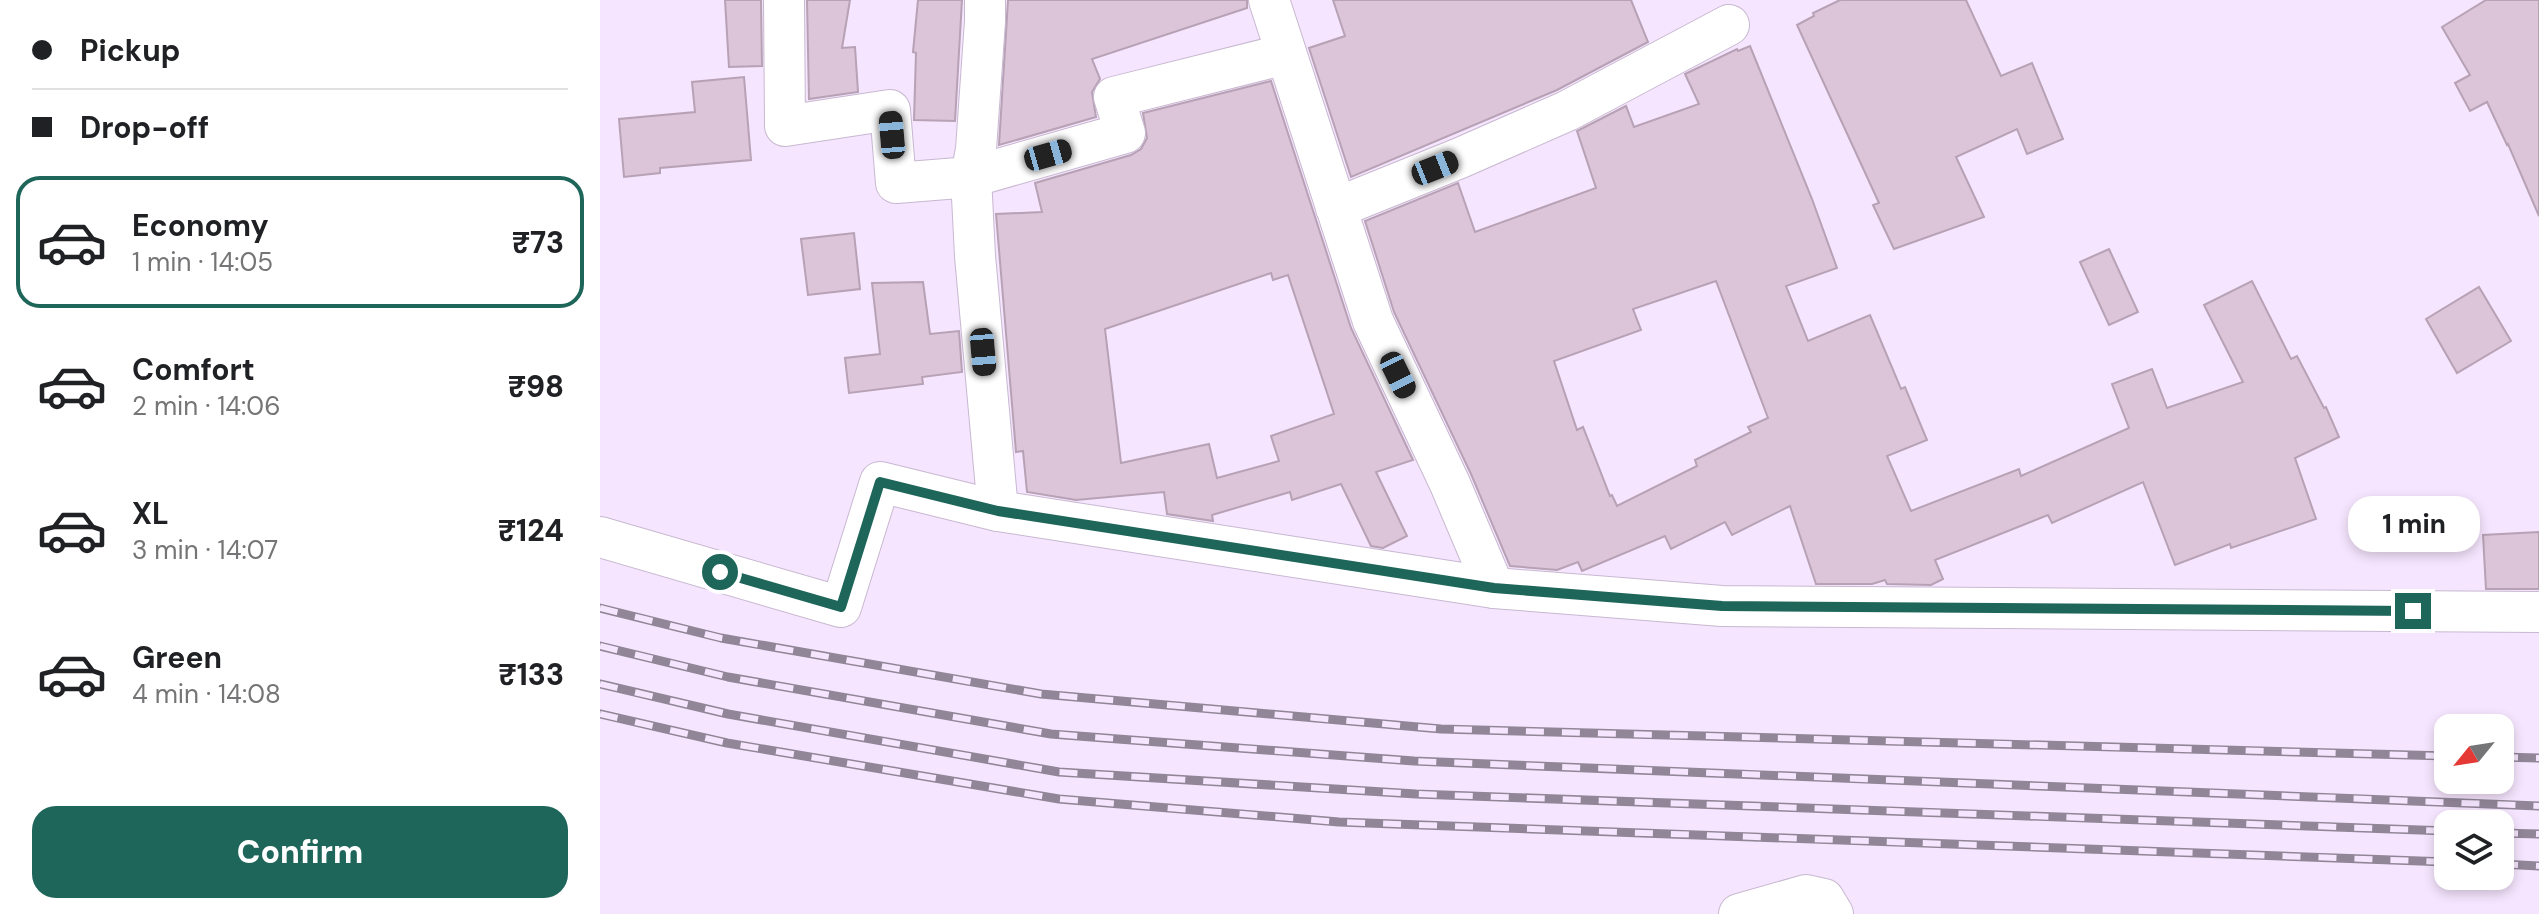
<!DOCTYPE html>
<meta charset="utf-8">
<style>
body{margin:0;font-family:"DM Sans",sans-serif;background:#f2f2f2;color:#202124;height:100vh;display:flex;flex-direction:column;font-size:30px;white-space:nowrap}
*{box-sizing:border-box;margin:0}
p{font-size:26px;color:#757577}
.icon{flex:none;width:44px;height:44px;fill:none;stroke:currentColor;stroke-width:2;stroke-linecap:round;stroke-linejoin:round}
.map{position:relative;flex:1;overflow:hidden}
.sheet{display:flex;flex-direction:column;background:#fff;width:600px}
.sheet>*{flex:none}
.hud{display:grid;align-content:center;height:176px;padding:0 32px;background:#fff}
.needle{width:52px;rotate:240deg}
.fabs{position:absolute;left:1834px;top:714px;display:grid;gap:16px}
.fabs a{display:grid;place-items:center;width:80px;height:80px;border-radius:16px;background:#fff;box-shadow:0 4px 12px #0003;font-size:40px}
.end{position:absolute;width:36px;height:36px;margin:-18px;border:10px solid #1e655a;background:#fff;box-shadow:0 0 0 4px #fff}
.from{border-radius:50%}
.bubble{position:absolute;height:56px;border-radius:24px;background:#fff;box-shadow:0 4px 12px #0003;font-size:26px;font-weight:800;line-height:56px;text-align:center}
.car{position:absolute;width:24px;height:48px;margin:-24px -12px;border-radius:10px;box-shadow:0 0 6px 2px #0007;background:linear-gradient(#222 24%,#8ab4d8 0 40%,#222 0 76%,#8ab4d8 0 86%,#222 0)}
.hud b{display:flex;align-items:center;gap:28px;height:76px;font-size:30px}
.hud b+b{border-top:2px solid #e0e0e0}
.hud i{width:20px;height:20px;background:#202124}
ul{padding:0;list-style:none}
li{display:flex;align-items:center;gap:24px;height:132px;margin:0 16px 12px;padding:0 16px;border:4px solid transparent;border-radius:24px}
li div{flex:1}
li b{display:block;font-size:30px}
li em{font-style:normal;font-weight:800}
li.on{border-color:#1e655a}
li>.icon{width:72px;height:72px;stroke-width:1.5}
.cta{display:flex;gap:16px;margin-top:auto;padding:16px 32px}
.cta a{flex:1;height:92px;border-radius:24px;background:#1e655a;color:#fff;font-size:32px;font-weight:800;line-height:92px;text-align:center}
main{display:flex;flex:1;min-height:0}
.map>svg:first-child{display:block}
</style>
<main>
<section class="sheet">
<div class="hud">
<b><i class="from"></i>Pickup</b>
<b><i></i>Drop-off</b>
</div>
<ul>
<li class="on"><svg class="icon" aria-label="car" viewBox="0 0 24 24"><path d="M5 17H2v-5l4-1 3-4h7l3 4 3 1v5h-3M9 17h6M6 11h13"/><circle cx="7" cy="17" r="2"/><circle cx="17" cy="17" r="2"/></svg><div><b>Economy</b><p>1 min · 14:05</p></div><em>₹73</em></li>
<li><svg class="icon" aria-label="car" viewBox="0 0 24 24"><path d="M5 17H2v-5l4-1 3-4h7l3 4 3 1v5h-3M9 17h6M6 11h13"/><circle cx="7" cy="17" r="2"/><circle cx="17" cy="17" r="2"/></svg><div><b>Comfort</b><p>2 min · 14:06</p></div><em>₹98</em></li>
<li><svg class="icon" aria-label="car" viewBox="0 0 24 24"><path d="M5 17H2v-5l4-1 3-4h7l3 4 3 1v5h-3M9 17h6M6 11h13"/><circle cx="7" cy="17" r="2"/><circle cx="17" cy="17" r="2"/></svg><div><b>XL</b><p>3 min · 14:07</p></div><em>₹124</em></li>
<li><svg class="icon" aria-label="car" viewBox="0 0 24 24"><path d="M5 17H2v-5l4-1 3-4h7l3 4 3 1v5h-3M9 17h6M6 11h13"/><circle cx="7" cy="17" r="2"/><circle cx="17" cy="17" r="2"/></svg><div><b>Green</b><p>4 min · 14:08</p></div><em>₹133</em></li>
</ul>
<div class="cta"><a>Confirm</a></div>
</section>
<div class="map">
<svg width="1939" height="914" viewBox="0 0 1939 914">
<rect width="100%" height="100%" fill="#f6e5fe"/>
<g fill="#dcc5d9" stroke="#b7a1b5" stroke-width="2" fill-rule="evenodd">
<path d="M 125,0 L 161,0 L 162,66 L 129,67 Z"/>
<path d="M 207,0 L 250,0 L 242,48 L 255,47 L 258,92 L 209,99 Z"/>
<path d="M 318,0 L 362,0 L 355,121 L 314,120 L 316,53 L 313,52 Z"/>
<path d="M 408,0 L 647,0 L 647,8 L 492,59 L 500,79 L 492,92 L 496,117 L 399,145 Z"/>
<path d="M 733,0 L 1031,0 L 1048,42 L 957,90 L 751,177 L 709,48 L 745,36 Z"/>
<path d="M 1240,0 L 1366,0 L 1401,76 L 1432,63 L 1463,139 L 1427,154 L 1417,129 L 1356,157 L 1384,217 L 1294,249 L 1273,205 L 1279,203 L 1197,25 L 1214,16 L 1213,13 Z"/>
<path d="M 1886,0 L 1939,0 L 1939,216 L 1908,144 L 1907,145 L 1887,102 L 1870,111 L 1855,83 L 1870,75 L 1842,27 Z"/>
<path d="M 1150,46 L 1212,199 L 1237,268 L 1186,286 L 1208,341 L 1270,315 L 1301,389 L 1305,387 L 1327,440 L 1287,456 L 1311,511 L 1419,469 L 1421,476 L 1529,428 L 1512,384 L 1552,369 L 1567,408 L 1643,382 L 1604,305 L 1652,281 L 1691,359 L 1697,356 L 1724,408 L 1726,407 L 1739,437 L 1695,458 L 1716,519 L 1631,548 L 1630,544 L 1575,565 L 1543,482 L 1452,523 L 1448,515 L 1335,560 L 1343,579 L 1331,585 L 1287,584 L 1285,580 L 1272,584 L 1216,584 L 1190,506 L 1132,535 L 1125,522 L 1071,549 L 1065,536 L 982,571 L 978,562 L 957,570 L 910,566 L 871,474 L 794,312 L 765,221 L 858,183 L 875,232 L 996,188 L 977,131 L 1026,106 L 1034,127 L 1099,104 L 1085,74 L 1137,49 L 1138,51 ZM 1116,281 L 1168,418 L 1148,427 L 1151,432 L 1095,460 L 1097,466 L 1017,506 L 1012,495 L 1010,496 L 983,427 L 977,430 L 954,361 L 1041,330 L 1033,309 Z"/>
<path d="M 144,77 L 151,160 L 60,168 L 60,173 L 24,177 L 19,119 L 95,112 L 92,82 Z"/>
<path d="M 671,81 L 751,328 L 813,460 L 776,472 L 807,536 L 783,548 L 771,546 L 741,484 L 692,500 L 690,492 L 612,515 L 613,521 L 567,514 L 564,492 L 476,500 L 427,492 L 423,451 L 416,452 L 396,214 L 442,212 L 435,183 L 531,155 L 541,149 L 547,138 L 543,113 ZM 671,273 L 673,280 L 688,275 L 734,414 L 671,436 L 679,461 L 617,478 L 609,444 L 521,463 L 505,329 Z"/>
<path d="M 254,233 L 260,289 L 208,295 L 201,239 Z"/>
<path d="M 1509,249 L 1538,312 L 1509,325 L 1480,262 Z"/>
<path d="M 323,282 L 330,334 L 359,331 L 362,372 L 322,377 L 323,384 L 249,393 L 245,358 L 280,354 L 272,283 Z"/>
<path d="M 1879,287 L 1911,341 L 1857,373 L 1826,319 Z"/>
<path d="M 1939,532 L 1939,589 L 1886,589 L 1883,535 Z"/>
</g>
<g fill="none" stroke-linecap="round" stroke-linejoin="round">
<g stroke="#c8b8d0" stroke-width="42">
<g id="minor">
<path d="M 184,0 L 185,126 L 290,110 L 296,183 L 371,177 L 525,133 L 514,97 L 686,54"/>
<path d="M 385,0 L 385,21 L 376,149 L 371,177 L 375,256 L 398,511"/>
<path d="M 669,0 L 773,321 L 850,484 L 894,588"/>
<path d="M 736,208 L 860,158 L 967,111 L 1129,25"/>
<path d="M 0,537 L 241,607 L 280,482 L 398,511 L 894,588 L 1122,606 L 1939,612"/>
<path d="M 1139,914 L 1206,895 L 1224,899 L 1233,914"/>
</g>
</g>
<use href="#minor" stroke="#fff" stroke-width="40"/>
<g stroke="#918697" stroke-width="9">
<g id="rail">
<path d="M 0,608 L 121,638 L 441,694 L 841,729 L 1848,756"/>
<path d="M 0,646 L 128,677 L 451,734 L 814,761 L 1939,806"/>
<path d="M 0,684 L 128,714 L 459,772 L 816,794 L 1848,831"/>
<path d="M 0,714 L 127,743 L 459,799 L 739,822 L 1848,862"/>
<path d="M 1900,757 L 1939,758"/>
<path d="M 1900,833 L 1939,834"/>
<path d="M 1900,864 L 1939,866"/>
</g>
</g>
<use href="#rail" stroke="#f6e5fe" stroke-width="6" stroke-dasharray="18" stroke-linecap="butt"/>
</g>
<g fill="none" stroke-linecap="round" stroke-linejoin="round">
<path stroke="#1e655a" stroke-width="10" d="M 120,572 L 241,607 L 280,482 L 398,511 L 894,588 L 1122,606 L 1813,611"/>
</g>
</svg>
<div class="fabs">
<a><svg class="needle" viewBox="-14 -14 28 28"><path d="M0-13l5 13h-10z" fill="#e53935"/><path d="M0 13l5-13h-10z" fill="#757577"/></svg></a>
<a><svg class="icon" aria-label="layers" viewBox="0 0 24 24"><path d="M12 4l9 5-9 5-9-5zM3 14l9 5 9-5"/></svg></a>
</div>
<i class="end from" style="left:120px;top:572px"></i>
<i class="end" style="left:1813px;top:611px"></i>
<div class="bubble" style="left:1748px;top:496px;width:132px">1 min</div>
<i class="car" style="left:292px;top:135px;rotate:355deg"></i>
<i class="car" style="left:448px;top:155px;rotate:74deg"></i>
<i class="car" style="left:835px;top:168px;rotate:68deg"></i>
<i class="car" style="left:383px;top:352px;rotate:175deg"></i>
<i class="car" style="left:798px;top:375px;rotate:154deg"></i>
</div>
</main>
